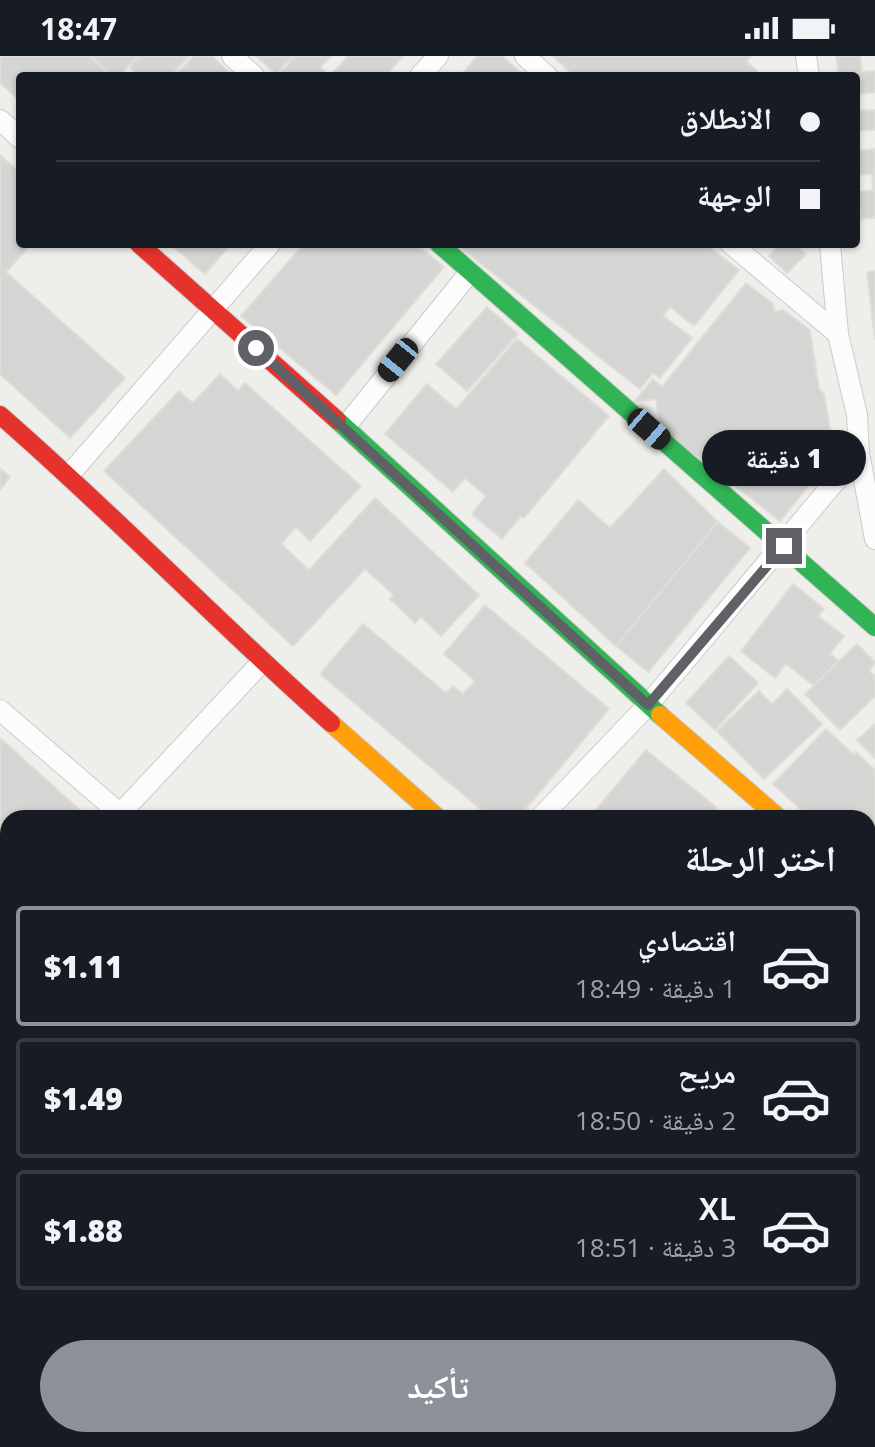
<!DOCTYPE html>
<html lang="ar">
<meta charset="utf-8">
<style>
body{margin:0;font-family:"Open Sans","Noto Naskh Arabic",sans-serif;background:#242831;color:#f1f3f6;direction:rtl;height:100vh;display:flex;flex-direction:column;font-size:30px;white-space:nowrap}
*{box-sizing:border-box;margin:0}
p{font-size:26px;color:#9ea1a6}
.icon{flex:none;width:44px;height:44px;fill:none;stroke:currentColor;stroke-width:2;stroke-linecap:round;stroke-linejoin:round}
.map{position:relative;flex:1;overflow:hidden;direction:ltr}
.side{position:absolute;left:0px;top:754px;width:876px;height:638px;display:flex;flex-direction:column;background:#171b24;border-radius:24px 24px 0 0;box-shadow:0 2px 6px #0004;direction:rtl}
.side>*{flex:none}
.guide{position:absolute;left:16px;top:16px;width:844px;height:176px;border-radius:8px;box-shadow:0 2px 6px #0004;direction:rtl;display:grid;align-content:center;height:176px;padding:0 40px;background:#171b24}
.end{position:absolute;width:36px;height:36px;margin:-18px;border:10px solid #5f6167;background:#fff;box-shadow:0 0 0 4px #fff}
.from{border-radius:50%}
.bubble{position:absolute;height:56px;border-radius:28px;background:#171b24;box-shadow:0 2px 6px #0004;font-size:26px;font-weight:800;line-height:56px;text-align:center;direction:rtl}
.car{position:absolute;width:24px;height:48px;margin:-24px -12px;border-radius:10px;box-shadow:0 0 6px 2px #0007;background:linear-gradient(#222 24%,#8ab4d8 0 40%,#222 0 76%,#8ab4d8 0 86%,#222 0)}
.guide b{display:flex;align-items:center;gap:28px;height:76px;font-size:30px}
.guide b+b{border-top:2px solid #363941}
.guide i{width:20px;height:20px;background:#f1f3f6}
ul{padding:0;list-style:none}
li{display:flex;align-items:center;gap:24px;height:120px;margin:0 16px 12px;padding:0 24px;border:4px solid #363941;border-radius:8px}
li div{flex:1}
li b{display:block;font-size:30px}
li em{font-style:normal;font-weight:800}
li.on{border-color:#8c9099}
li>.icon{width:72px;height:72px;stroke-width:1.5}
h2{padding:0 40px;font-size:36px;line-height:96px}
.action{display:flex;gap:16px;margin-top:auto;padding:16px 40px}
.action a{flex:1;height:92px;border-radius:48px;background:#8c9099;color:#fff;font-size:32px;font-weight:800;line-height:92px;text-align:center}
.status{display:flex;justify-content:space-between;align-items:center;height:56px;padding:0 40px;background:#171b24;direction:ltr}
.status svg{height:22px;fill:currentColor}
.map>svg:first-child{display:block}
</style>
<div class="status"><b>18:47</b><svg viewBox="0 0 49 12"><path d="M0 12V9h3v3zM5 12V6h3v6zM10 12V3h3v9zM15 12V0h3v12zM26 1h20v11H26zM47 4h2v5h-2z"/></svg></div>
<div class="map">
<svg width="875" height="1391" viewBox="0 0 875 1391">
<rect width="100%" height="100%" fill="#eeeeea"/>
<g fill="#d5d5d3" stroke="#deddd9" stroke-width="2">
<path d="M 0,0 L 89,0 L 106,15 L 101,20 L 20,20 L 20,45 L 0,27 Z"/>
<path d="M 92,0 L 138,0 L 119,20 L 113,20 Z"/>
<path d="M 140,0 L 189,0 L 170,20 L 139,20 L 129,11 Z"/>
<path d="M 194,0 L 212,0 L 233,20 L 174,20 Z"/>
<path d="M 256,0 L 293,0 L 276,18 Z"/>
<path d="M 296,0 L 331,0 L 320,11 L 328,19 L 284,20 L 280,17 Z"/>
<path d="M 348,0 L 403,0 L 385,20 L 330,20 Z"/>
<path d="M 477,0 L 502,0 L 525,20 L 461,20 Z"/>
<path d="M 553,0 L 751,0 L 746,5 L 757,15 L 752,20 L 574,20 Z"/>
<path d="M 836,0 L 860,0 L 862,16 L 875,15 L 875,36 L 856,39 L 856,20 L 839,20 Z"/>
<path d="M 875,54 L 875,74 L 856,75 L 856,55 Z"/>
<path d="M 875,93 L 875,162 L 861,163 L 858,136 L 873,134 L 872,118 L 856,119 L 856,95 Z"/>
<path d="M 0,99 L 20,117 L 20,188 L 31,188 L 6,216 L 125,322 L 70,382 L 0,318 Z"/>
<path d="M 170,188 L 231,188 L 205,218 Z"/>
<path d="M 304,188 L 416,188 L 444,211 L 336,339 L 241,260 Z"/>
<path d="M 456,188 L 705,188 L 739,214 L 694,270 L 670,251 L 663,260 L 692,282 L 660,322 L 653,317 L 640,333 Z"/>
<path d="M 780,188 L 795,188 L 806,198 L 787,217 L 769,200 Z"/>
<path d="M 875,215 L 875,284 L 867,216 Z"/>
<path d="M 746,227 L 773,248 L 774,256 L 783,254 L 810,274 L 819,333 L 824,338 L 832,385 L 834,398 L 780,465 L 701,403 L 661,380 L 656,343 L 634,346 L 653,323 L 662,331 Z"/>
<path d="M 487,251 L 518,278 L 467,335 L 436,308 Z"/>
<path d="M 517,283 L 609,360 L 524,462 L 521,460 L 502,483 L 472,458 L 486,440 L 465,422 L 453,436 L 385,378 L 427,328 L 456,353 Z"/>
<path d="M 220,318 L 238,335 L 245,327 L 361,430 L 310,485 L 296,471 L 281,488 L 309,514 L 375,442 L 479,539 L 441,580 L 421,561 L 415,567 L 390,543 L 394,539 L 365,513 L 293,590 L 104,415 L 179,335 L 193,347 Z"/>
<path d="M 0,412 L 10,421 L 0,434 Z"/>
<path d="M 664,413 L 718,466 L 616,590 L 525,507 L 578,444 L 610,472 Z"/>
<path d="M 718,466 L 750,492 L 648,616 L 616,590 Z"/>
<path d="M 793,528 L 824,553 L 818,560 L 844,580 L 830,598 L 838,604 L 816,631 L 786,608 L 775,622 L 741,595 Z"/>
<path d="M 485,549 L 609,653 L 518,762 L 491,762 L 320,618 L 363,568 L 446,637 L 453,630 L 463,638 L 475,625 L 444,598 Z"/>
<path d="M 857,588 L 875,606 L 869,615 L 875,620 L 875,640 L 840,674 L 805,638 Z"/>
<path d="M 729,600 L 758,627 L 715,674 L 686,647 Z"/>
<path d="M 787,633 L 822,668 L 764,723 L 717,675 L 759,635 L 772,648 Z"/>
<path d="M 875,668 L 875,702 L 857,684 Z"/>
<path d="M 826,673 L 854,699 L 856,696 L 875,714 L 875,824 L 868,817 L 868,762 L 810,762 L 773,728 Z"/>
<path d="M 0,682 L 89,762 L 8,762 L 8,791 L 0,784 Z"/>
<path d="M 646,694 L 717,752 L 708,762 L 589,762 Z"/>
<path d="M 868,889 L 875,895 L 875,1110 L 868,1104 Z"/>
<path d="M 868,1208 L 875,1215 L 875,1247 L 868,1254 Z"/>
<path d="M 875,1250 L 875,1303 L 874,1304 L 868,1298 L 868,1258 Z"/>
<path d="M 868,1296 L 875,1302 L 875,1368 L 868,1375 Z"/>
<path d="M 682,1384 L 750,1384 L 758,1391 L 678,1391 Z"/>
<path d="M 826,1384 L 860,1384 L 854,1391 L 834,1391 Z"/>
</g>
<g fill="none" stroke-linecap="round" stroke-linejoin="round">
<g stroke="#cbcbcc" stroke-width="22">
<g id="street">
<path d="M 232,0 L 254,20"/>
<path d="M 525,0 L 547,20"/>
<path d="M 806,0 L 809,20"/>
<path d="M 420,20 L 438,0"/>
<path d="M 0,64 L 20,82"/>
<path d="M 731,188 L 838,278"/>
<path d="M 830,188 L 838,278 L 857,359 L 859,397 L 875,483"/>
<path d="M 345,371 L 470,216"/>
<path d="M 69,419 L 270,188"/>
<path d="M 0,654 L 125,762"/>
<path d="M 120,758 L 262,606"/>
<path d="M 540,762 L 648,649 L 859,397"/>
<path d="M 868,838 L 875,844"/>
<path d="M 868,1152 L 875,1158"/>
<path d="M 801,1384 L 808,1391"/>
<path d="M 871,1391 L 875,1387"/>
</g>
</g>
<g stroke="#cacbca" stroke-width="20">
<g id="fast">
<path d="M 439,188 L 875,571"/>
<path d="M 337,364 L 660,659"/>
</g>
</g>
<g stroke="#cacbca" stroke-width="20">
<g id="slow">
<path d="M 660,659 L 779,762"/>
<path d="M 331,667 L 438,762"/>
</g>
</g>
<g stroke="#cacbca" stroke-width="20">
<g id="jam">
<path d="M 139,188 L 337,364"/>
<path d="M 0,359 C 114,458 218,567 331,667"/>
</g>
</g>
<use href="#street" stroke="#fcfcfc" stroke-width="20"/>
<use href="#fast" stroke="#30b455" stroke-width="18"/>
<use href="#slow" stroke="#ff9f0a" stroke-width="18"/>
<use href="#jam" stroke="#e5322d" stroke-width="18"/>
</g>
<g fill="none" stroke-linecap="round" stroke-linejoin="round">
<path stroke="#5f6167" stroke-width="10" d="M 256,292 L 648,649 L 784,490"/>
</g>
</svg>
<i class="end from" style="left:256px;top:292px"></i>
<i class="end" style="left:784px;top:490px"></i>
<div class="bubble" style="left:702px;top:374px;width:164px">1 دقيقة</div>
<i class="car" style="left:398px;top:304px;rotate:219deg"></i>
<i class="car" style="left:649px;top:373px;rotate:131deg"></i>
<div class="guide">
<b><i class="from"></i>الانطلاق</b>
<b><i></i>الوجهة</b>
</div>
<section class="side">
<h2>اختر الرحلة</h2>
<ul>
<li class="on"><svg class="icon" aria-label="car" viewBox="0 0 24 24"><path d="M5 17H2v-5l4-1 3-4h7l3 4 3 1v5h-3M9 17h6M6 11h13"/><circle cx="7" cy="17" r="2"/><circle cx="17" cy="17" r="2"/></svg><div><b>اقتصادي</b><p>1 دقيقة · 18:49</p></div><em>$1.11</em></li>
<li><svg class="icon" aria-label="car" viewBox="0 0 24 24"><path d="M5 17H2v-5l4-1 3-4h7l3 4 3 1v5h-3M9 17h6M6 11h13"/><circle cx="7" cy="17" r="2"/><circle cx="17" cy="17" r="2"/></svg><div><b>مريح</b><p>2 دقيقة · 18:50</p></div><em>$1.49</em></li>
<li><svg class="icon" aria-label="car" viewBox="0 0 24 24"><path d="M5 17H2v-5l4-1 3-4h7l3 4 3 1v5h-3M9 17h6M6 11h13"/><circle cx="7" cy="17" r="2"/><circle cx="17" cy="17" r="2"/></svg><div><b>XL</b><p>3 دقيقة · 18:51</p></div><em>$1.88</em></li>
</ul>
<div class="action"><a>تأكيد</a></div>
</section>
</div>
